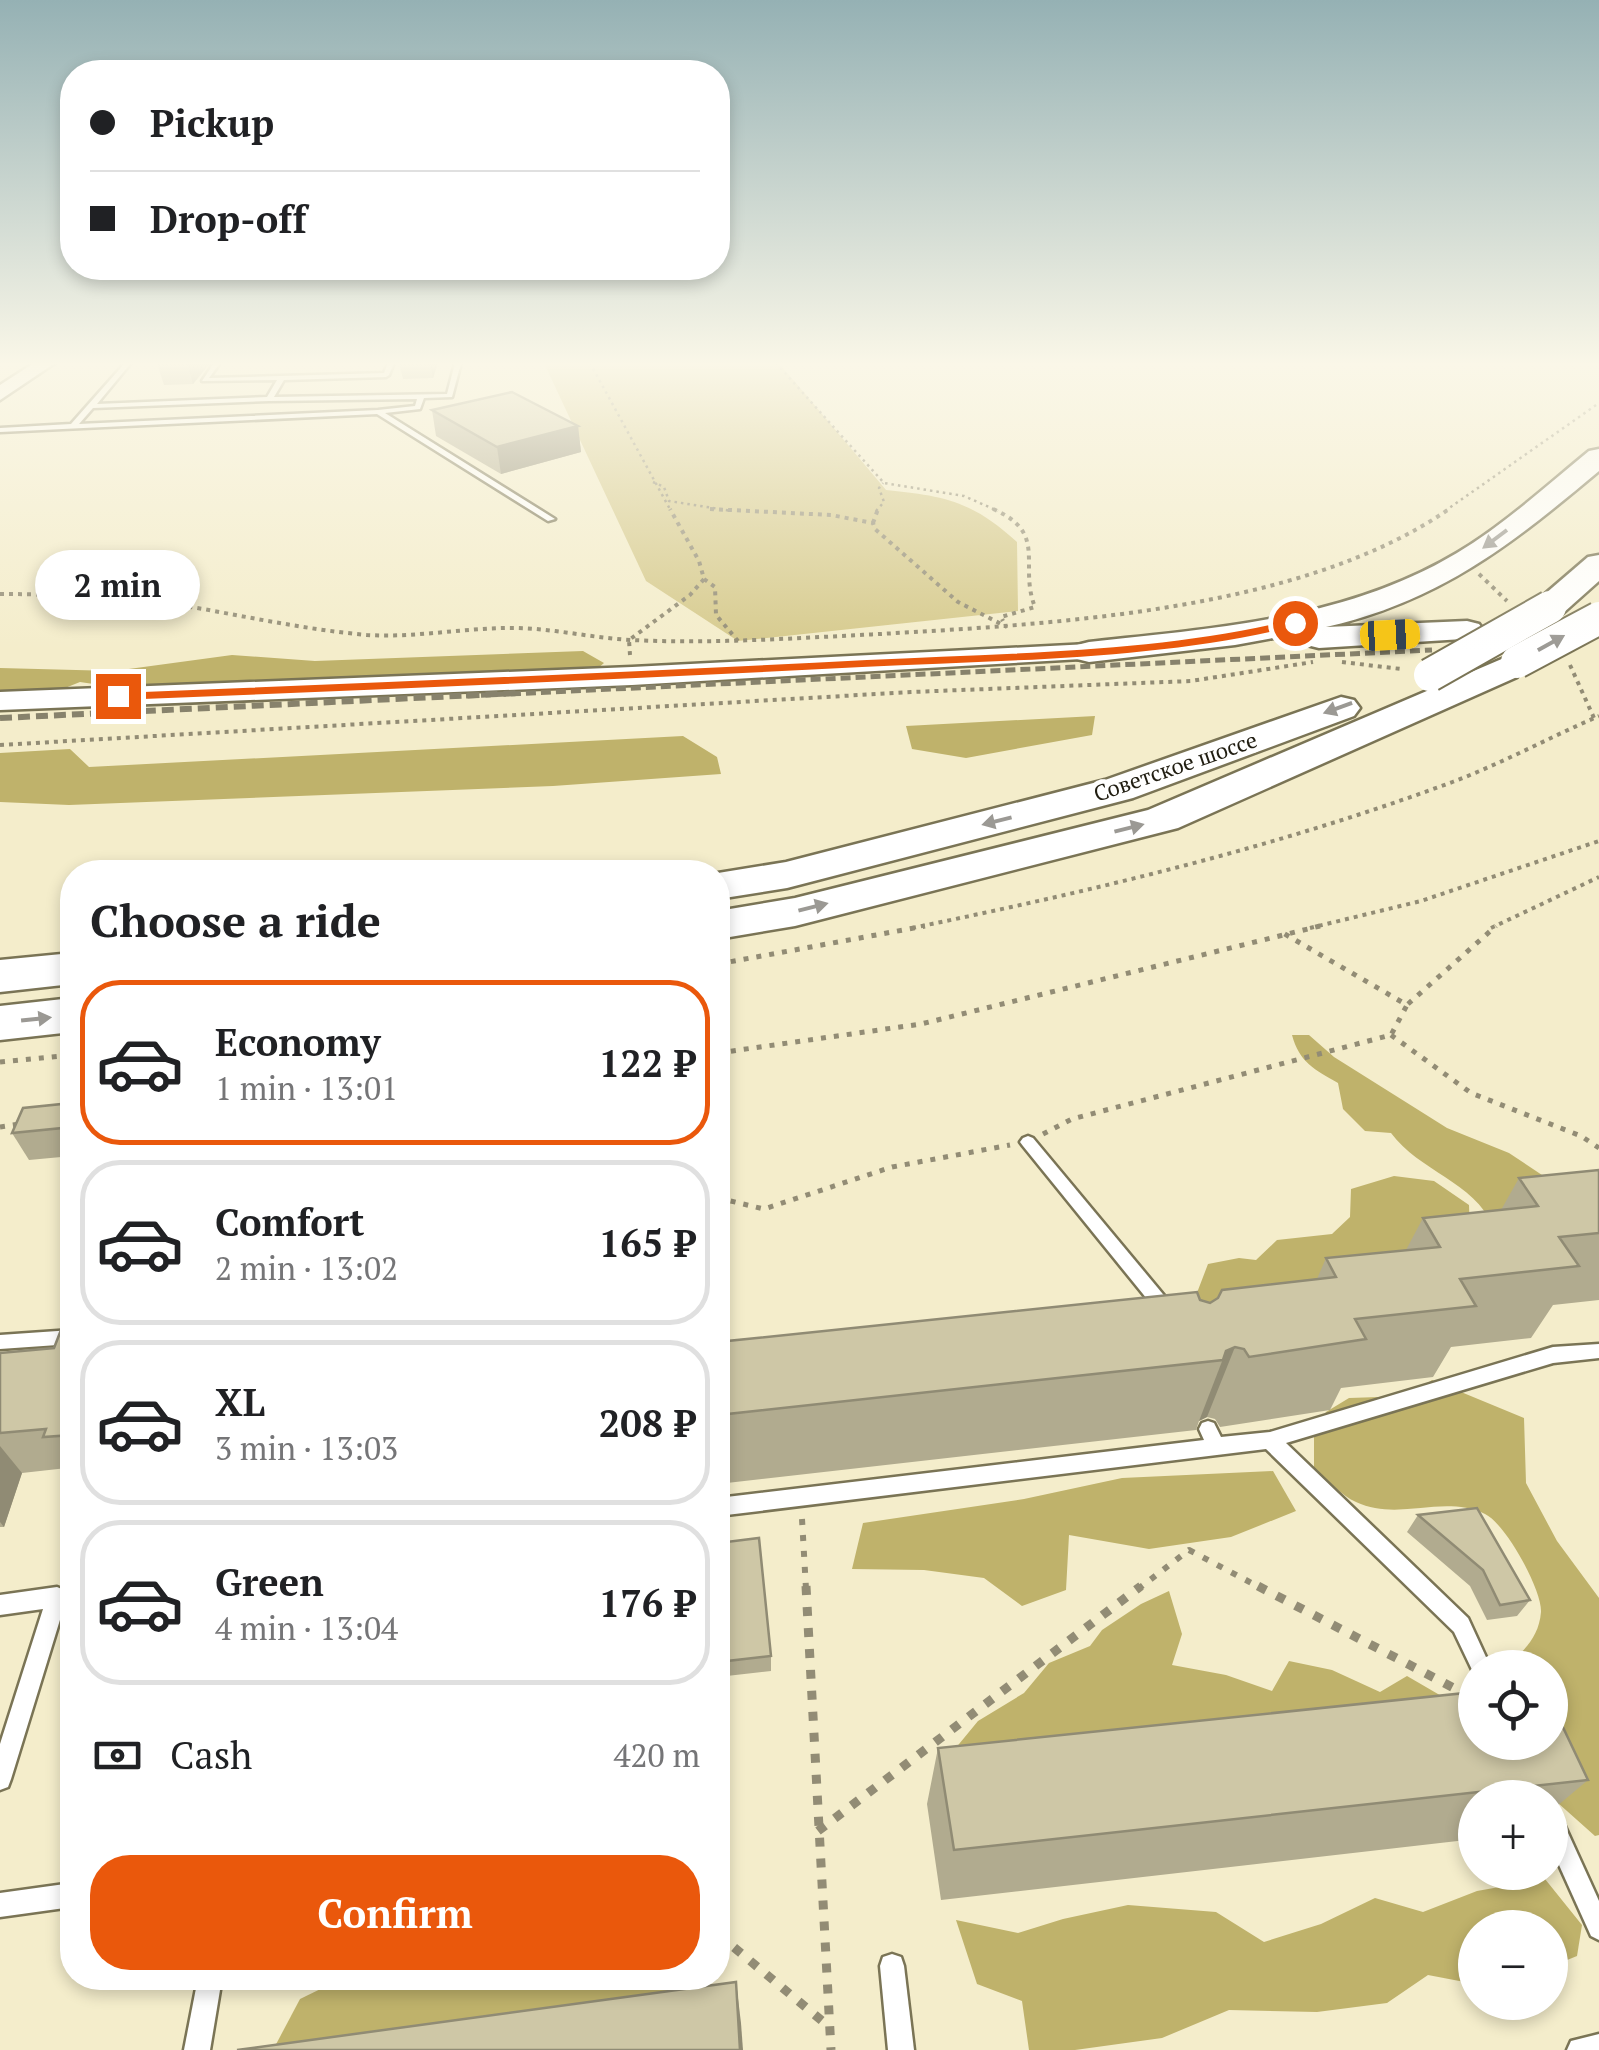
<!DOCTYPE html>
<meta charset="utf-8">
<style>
body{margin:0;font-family:"PT Serif",serif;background:#f6f6f6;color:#202124;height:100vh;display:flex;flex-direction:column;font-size:38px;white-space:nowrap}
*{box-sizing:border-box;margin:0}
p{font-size:32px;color:#757577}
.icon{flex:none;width:55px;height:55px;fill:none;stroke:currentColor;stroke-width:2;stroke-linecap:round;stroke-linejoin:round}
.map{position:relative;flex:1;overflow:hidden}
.drawer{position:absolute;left:60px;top:860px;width:670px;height:1130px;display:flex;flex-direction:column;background:#fff;border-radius:40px;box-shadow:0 5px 15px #0003}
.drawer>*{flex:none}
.hud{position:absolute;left:60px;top:60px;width:670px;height:220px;border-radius:40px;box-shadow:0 5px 15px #0003;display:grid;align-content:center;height:220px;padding:0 30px;background:#fff}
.fabs{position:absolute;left:1458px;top:1650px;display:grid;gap:20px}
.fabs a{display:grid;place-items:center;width:110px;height:110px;border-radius:50%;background:#fff;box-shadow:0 5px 15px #0003;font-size:50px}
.end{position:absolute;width:45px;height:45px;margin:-22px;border:12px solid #ea580c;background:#fff;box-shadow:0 0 0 5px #fff}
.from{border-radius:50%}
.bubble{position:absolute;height:70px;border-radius:35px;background:#fff;box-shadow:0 5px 15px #0003;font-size:32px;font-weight:700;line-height:70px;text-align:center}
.car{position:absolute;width:30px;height:60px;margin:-30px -15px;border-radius:12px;box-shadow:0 0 8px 2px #0007;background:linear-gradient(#f5c518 24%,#345 0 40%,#f5c518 0 76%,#345 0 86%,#f5c518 0)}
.hud b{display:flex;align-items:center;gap:35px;height:95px;font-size:38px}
.hud b+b{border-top:2px solid #e0e0e0}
.hud i{width:25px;height:25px;background:#202124}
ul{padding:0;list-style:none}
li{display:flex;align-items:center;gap:30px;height:165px;margin:0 20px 15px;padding:0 10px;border:5px solid #e0e0e0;border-radius:40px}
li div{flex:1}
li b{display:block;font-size:38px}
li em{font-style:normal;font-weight:700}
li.active{border-color:#ea580c}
li>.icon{width:90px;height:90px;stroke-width:1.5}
h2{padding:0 30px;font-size:45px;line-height:120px}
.pay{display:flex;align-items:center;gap:25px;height:110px;padding:0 30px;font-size:38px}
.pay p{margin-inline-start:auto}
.button{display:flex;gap:20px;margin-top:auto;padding:20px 30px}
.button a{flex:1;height:115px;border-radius:40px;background:#ea580c;color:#fff;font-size:40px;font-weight:700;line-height:115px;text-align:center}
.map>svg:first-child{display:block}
</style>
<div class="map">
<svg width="1599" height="2050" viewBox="0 0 1599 2050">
<rect width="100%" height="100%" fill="#f4edcb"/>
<path fill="#d6ca8d" d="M 544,363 L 779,363 L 886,490 C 945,496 972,501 1017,542 L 1018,611 L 738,641 L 646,581 Z"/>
<g fill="#bfb26b">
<path d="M 583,651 L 604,663 L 597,669 L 141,691 L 80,682 L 55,692 L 0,694 L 0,668 L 114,671 L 232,655 L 315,661 Z"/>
<path d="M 1095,716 L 1092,735 L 966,758 L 912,749 L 906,726 Z"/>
<path d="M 683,736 L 717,757 L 721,774 L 553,786 L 69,805 L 0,802 L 0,753 L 70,749 L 89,767 Z"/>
<path d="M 1292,1035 L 1309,1035 L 1334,1057 L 1420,1111 L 1447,1128 L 1509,1153 L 1569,1193 L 1493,1226 C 1474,1182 1419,1171 1391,1133 L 1365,1131 L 1343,1109 L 1338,1083 C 1315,1070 1299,1062 1292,1035 Z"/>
<path d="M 1394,1176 L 1434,1181 L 1469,1205 L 1470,1236 L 1283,1342 L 1195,1298 L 1208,1264 L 1239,1258 L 1256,1260 L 1277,1240 L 1332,1234 L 1350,1217 L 1351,1189 Z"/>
<path d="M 1432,1380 L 1524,1418 L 1526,1483 L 1557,1541 L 1599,1598 L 1599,1835 L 1595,1836 L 1558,1803 L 1550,1742 L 1550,1668 L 1512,1667 L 1510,1664 C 1526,1648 1539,1636 1541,1612 C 1542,1590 1506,1524 1485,1514 C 1442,1494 1399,1522 1356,1502 C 1341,1496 1327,1478 1314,1468 L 1314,1431 L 1326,1412 L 1349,1398 L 1409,1396 Z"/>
<path d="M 1273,1471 L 1296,1511 L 1231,1537 L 1149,1549 L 1069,1535 L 1066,1590 L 1022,1606 L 984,1578 L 924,1570 L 852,1569 L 863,1523 L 1024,1499 L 1122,1478 Z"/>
<path d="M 1169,1591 L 1182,1634 L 1172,1665 L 1226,1675 L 1272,1691 L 1289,1661 L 1332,1670 L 1380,1692 L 1407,1676 L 1450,1701 L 950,1755 L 978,1721 L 1024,1693 L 1049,1663 L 1090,1646 L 1102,1630 L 1141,1604 Z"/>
<path d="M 1545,1879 L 1582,1925 L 1577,1956 L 1550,1967 L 1550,1928 L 1475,1928 L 1475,1984 L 1428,1975 L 1387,2003 L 1317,2012 L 1229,2010 L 1162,2038 L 1075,2050 L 1029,2050 L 1022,2001 L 977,1984 L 956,1920 L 1018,1933 L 1063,1919 L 1128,1905 L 1216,1912 L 1264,1942 L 1321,1924 L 1375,1898 L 1423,1912 L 1477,1891 Z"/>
<path d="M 343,1978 L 708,1978 L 712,1997 L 273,2050 L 300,1999 Z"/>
</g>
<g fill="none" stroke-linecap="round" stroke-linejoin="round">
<g stroke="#7a7455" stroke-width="5">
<g id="lane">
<path d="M 125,363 L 131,363 L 97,404 L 267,397 L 277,380 L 202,381 L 214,363 L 220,363 L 209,378 L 384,373 L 388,363 L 394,363 L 389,375 L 386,377 L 284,380 L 274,397 L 447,394 L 455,363 L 461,363 L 452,397 L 424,398 L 420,409 L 385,413 L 555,519 L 548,521 L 377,414 L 0,432 L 0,428 L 71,424 ZM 417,399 L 415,406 L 378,410 L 79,424 L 93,408 L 269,401 Z"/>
<path d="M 1028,1136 L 1033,1138 L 1172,1305 L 1174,1310 L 1172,1315 L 1166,1317 L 1160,1315 L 1023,1146 L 1020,1142 L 1023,1138 Z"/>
<path d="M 72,1330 L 72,1344 L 0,1349 L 0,1335 Z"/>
<path d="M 1599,1344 L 1599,1358 L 1553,1363 L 1286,1443 L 1468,1618 L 1491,1668 L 1475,1668 L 1475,1676 L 1454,1632 L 1266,1449 L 718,1516 L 718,1498 L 1204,1440 L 1199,1429 L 1202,1423 L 1208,1421 L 1214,1423 L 1221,1437 L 1270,1432 L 1553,1347 Z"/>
<path d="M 57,1587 L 64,1590 L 67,1597 L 11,1779 L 8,1787 L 0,1790 L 0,1744 L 43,1609 L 0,1615 L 0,1595 Z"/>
<path d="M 1550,1808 L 1558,1811 L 1599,1901 L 1599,1940 L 1591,1936 L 1550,1845 Z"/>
<path d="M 72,1883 L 72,1907 L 0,1917 L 0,1893 Z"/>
<path d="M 892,1954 L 901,1957 L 904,1966 L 914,2050 L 888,2050 L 880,1966 L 883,1957 Z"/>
<path d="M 198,1978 L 222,1978 L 210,2050 L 184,2050 Z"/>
<path d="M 1599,2034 L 1599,2050 L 1567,2050 L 1571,2041 Z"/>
</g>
</g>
<g stroke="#7a7455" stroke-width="5">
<g id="secondary">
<path d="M 34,363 L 55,363 L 0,400 L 0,385 Z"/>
<path d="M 1089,644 L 1103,652 L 1099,658 L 632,685 L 0,710 L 0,692 L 632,667 Z"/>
</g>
</g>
<g stroke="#7a7455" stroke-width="5">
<g id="highway">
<path d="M 1599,449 L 1599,471 C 1512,544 1440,601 1326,627 L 1467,621 L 1479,624 L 1484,631 L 1479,638 L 1319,648 L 1307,645 L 1302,638 L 1306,632 L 1235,645 L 1089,662 L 1077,659 L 1072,652 L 1077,645 L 1089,642 C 1215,628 1345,620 1457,553 C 1504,525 1546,486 1589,451 Z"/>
<path d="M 1599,555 L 1599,581 L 1562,614 L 1538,614 L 1533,607 L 1538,600 L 1588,557 Z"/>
<path d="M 1504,658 L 1517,661 L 1522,669 L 1517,677 L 1178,828 L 795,926 L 718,939 L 718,911 L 795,898 L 1148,810 Z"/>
<path d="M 1341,697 L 1354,700 L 1360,708 L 1354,716 L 1133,798 L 787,888 L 718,899 L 718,873 L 786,862 L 1105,780 Z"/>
<path d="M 72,953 L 72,984 L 0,992 L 0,960 Z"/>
<path d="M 72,998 L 72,1032 L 0,1040 L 0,1006 Z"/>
</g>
</g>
<g stroke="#928c75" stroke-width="2.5" stroke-dasharray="2.5 4" stroke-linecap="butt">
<path d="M 590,363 L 671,511"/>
<path d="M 776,363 L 884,483 L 964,496 L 998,511"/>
<path d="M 653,482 L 664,487 L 669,501 L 732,511"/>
<path d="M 876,511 L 884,502 L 879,488 L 883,483"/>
<path d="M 1445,511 L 1599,403"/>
</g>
<g stroke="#928c75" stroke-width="4" stroke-dasharray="4 5" stroke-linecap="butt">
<path d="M 710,509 L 831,515 L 873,523 L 875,529 L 958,602 L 1007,627"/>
<path d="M 993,509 C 1049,533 1018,565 1035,607 L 1001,617 L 1003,621"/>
<path d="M 873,523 L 878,509"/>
<path d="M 1479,574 L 1507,601"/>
<path d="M 704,579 L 715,587 L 716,615 L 738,641"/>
<path d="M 0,594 C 68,594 136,598 203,609 C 258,619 311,630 367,635 C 417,638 468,627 518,628 C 556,629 593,638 631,640 C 714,644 797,638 880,634 C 1055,624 1302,611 1449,509"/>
<path d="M 630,655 L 629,640 L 690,595 L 704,579 L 699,561 L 670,509"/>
<path d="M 1342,662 L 1401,669"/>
<path d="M 1570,665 L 1594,718"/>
<path d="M 0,745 L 911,692 L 1191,681 L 1313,662"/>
<path d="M 912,928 C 1093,891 1273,848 1447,784 C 1499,765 1548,738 1599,716"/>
<path d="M 1310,928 L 1421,901 L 1599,841"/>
<path d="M 1491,928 L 1599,877"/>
</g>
<g stroke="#928c75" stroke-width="5" stroke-dasharray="5 8" stroke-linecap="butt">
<path d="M 718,964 L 925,926"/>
<path d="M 1408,1004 L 1496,926"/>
<path d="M 1391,1035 L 1471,1093 L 1581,1136 L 1599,1148"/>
<path d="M 718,1053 L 921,1024 L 1320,926"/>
<path d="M 0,1062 L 72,1055"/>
<path d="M 0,1127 L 20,1124"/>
<path d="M 1043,1134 L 1072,1119 L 1391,1035 L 1407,1005 L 1283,933"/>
<path d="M 718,1198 L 764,1209 L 892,1167 L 1010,1145"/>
</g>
<g stroke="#928c75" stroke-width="6" stroke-dasharray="6 10" stroke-linecap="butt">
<path d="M 802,1519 L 806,1589"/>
<path d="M 1138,1589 L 1189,1550 L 1263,1589"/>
</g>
<g stroke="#928c75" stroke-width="9" stroke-dasharray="9 12" stroke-linecap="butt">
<path d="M 806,1586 L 831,2050"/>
<path d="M 1258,1586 L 1475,1699"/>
<path d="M 818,1831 L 1141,1586"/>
<path d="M 718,1934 L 827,2025"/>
</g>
<use href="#lane" fill="#fff" fill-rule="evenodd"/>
<use href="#secondary" fill="#fff" fill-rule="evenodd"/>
<use href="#highway" fill="#fff" fill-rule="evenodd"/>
<path stroke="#87826c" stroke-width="5" stroke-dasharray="10 5" stroke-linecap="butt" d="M 466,696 L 1432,650"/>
<path stroke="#87826c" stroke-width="6" stroke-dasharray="12 6" stroke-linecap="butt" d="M 0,718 L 519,693"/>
<g stroke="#7a7455" stroke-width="36" stroke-linecap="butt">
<g id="highway-bridge">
<path d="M 1517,662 L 1599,618"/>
<path d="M 1430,675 L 1550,607"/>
</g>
</g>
<use href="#highway-bridge" stroke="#fff" stroke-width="32"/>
</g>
<g fill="#b1ab8f">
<path d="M 157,363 L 210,363 L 193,384 L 164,385 Z"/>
<path d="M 399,363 L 438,363 L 433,378 L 403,379 Z"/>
<path d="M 432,410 L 578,426 L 581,452 L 501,474 L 436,436 Z"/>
<path d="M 72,1103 L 72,1156 L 29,1160 L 12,1133 Z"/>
<path d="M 1599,1170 L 1599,1300 L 1553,1305 L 1531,1338 L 1451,1347 L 1433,1377 L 1341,1388 L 1330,1410 L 1220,1427 L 1215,1419 L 1207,1417 L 1199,1421 L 1196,1430 L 718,1484 L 718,1342 L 1200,1300 L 1210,1303 L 1317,1279 L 1326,1258 L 1406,1250 L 1423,1218 L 1501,1210 L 1519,1178 Z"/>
<path d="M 72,1329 L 72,1476 L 67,1468 L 22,1473 L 4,1527 L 0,1527 L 0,1353 L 54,1348 Z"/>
<path d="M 1418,1515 L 1530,1600 L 1517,1616 L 1487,1620 L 1470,1586 L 1407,1532 Z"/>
<path d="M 718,1543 L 771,1656 L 771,1671 L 718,1677 Z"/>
<path d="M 938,1748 L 1588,1780 L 1550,1812 L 1550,1798 L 1475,1798 L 1475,1839 L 941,1900 L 927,1804 Z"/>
</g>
<g fill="#908b74">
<path d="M 187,363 L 210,363 L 193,384 Z"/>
<path d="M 430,363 L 438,363 L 433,378 Z"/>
<path d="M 578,426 L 581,452 L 501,474 L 497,447 Z"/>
<path d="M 1235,1347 L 1207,1417 L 1199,1421 L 1226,1351 Z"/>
<path d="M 0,1446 L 22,1473 L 4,1527 L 0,1522 Z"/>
<path d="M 736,1982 L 741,2023 L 743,2050 L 740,2050 Z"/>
</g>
<g fill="#cec7a6" stroke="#908b74" stroke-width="2.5">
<path d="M 512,392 L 578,426 L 497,447 L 432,410 Z"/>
<path d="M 72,1103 L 72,1127 L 12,1133 L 23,1108 Z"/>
<path d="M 1599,1170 L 1599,1233 L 1559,1237 L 1579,1266 L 1460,1279 L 1476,1306 L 1355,1319 L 1366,1339 L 1249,1357 L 1244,1349 L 1235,1347 L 1226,1351 L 1223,1360 L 718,1415 L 718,1342 L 1197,1292 L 1200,1300 L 1210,1303 L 1218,1298 L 1222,1290 L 1336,1277 L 1326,1258 L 1440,1247 L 1423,1218 L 1538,1206 L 1519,1178 Z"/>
<path d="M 72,1329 L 72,1435 L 43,1437 L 46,1429 L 0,1433 L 0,1353 L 54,1348 L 61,1330 Z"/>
<path d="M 1477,1508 L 1530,1600 L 1500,1605 L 1483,1570 L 1418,1515 Z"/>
<path d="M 759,1538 L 771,1656 L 718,1662 L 718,1543 Z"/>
<path d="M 1475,1692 L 1475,1742 L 1550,1742 L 1550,1700 L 1588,1780 L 954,1850 L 938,1748 Z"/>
<path d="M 736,1982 L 740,2050 L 237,2050 Z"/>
</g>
<defs><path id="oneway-solid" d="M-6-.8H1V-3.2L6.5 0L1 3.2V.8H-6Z" transform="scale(2.5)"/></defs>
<g fill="#9b9994">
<use href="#oneway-solid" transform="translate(1495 539) rotate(143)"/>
<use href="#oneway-solid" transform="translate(1551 643) rotate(-29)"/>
<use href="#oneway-solid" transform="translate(1338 708) rotate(160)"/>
<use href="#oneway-solid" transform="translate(997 821) rotate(166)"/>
<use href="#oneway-solid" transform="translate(1129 828) rotate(-14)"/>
<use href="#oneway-solid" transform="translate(813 907) rotate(-14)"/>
<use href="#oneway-solid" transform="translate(36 1019) rotate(-6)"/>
</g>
<linearGradient id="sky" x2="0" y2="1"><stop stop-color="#95b1b4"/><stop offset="0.56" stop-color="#faf7e8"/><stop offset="1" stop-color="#faf7e8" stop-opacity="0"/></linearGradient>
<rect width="1599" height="650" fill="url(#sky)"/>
<path fill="#ea580c" d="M 1295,619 L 1299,625 C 1162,660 1003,660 862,667 C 614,680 366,690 118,700 L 113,696 L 118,693 C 368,683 617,673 867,660 C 1005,653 1161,653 1295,619 Z"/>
<g text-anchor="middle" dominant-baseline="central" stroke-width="9" stroke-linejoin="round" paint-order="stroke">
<g font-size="22" fill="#201d11" stroke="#fff">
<text transform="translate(1175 766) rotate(-19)">Советское шоссе</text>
</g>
</g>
</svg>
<div class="fabs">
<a><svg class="icon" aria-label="locate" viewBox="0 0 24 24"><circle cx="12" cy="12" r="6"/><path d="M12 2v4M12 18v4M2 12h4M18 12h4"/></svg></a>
<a>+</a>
<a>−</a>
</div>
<i class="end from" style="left:1295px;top:623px"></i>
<i class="end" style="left:118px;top:696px"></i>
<div class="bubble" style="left:35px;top:550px;width:165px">2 min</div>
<i class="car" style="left:1390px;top:635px;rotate:87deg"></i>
<div class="hud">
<b><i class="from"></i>Pickup</b>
<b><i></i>Drop-off</b>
</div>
<section class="drawer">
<h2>Choose a ride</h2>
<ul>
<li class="active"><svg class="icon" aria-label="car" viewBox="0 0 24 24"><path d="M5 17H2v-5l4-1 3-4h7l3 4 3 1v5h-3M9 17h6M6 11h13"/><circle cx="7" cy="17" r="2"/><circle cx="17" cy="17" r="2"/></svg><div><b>Economy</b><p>1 min · 13:01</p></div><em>122 ₽</em></li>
<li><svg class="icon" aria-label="car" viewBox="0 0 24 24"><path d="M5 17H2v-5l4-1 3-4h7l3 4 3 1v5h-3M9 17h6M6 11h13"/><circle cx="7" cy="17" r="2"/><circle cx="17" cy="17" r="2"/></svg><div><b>Comfort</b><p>2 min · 13:02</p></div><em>165 ₽</em></li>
<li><svg class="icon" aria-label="car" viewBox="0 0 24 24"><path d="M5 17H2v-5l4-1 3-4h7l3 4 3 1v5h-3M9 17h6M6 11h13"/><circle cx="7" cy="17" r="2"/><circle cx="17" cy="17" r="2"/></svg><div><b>XL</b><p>3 min · 13:03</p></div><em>208 ₽</em></li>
<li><svg class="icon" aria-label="car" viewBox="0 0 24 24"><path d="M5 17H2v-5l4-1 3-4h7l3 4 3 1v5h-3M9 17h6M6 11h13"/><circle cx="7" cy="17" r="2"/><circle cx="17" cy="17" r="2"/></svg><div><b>Green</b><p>4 min · 13:04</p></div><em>176 ₽</em></li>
</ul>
<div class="pay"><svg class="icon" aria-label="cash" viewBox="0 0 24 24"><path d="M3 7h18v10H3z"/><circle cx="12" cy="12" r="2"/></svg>Cash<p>420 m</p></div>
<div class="button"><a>Confirm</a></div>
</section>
</div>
